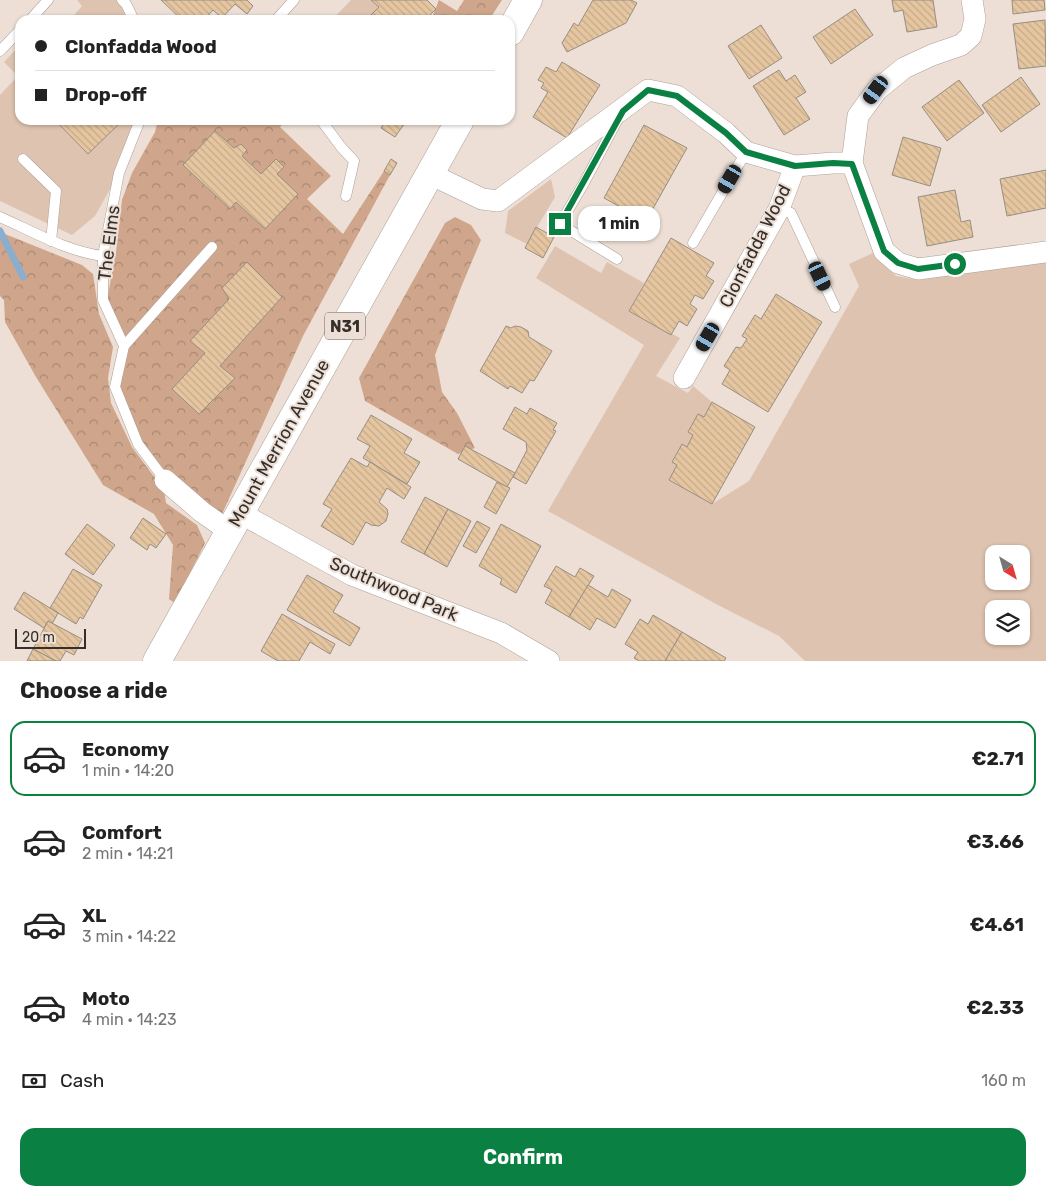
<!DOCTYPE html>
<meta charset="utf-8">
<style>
body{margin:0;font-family:Rubik,sans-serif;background:#f2f2f2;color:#222;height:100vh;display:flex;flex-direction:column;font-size:19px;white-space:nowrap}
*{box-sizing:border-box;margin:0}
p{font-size:16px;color:#767676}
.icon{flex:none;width:28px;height:28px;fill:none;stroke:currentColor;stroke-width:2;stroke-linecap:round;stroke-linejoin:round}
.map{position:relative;height:661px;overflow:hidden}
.sheet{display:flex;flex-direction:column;background:#fff;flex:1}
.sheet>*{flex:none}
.top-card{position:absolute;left:15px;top:15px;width:500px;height:110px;border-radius:15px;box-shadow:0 1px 4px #0004;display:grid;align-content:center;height:110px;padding:0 20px;background:#fff}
.needle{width:32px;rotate:143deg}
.tools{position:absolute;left:985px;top:545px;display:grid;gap:10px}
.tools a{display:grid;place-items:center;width:45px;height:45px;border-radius:10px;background:#fff;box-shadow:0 1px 4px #0004;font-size:25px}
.scale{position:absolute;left:15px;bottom:12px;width:71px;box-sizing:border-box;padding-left:5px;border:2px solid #342f2b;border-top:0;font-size:14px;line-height:18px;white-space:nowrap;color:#342f2b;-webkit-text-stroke:4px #eddfd6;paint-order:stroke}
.end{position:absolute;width:22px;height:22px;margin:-11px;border:6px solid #0b8043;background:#fff;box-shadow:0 0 0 2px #fff}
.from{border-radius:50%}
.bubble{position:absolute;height:35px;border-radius:15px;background:#fff;box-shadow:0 1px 4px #0004;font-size:16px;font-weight:700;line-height:35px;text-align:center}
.car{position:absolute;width:15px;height:30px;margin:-15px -8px;border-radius:6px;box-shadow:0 0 4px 1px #0007;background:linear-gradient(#222 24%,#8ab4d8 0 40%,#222 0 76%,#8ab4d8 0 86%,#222 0)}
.top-card b{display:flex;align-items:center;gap:18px;height:48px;font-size:19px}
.top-card b+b{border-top:1px solid #e0e0e0}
.top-card i{width:12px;height:12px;background:#222}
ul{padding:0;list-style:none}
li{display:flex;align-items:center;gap:15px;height:75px;margin:0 10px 8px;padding:0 10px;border:2px solid transparent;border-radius:15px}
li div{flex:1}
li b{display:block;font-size:19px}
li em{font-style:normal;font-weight:700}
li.on{border-color:#0b8043}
li>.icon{width:45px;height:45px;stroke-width:1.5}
h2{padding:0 20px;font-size:22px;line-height:60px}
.pay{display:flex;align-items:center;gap:12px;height:55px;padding:0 20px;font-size:19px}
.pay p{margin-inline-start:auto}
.button{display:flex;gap:10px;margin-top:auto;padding:10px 20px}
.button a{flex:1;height:58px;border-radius:15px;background:#0b8043;color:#fff;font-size:20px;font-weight:700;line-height:58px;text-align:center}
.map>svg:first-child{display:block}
</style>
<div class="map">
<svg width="1046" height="661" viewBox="0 0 1046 661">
<defs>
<pattern id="forest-crowns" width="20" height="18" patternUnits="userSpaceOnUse" patternTransform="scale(1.25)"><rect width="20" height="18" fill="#cfa68b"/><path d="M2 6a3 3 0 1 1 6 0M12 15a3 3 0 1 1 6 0" fill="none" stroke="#a98872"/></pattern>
<pattern id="building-back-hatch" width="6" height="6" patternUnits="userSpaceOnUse" patternTransform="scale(1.25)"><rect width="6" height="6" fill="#e5c6a0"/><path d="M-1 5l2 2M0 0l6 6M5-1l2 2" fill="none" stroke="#c5aa8a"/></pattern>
</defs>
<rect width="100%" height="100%" fill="#eddfd6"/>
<g fill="#dec3b0" fill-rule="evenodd">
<path d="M 77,0 L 122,0 L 134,20 L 70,20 L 82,6 Z"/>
<path d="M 351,0 L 371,0 L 379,7 L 366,20 L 332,20 Z"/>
<path d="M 20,45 L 20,120 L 140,120 L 119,173 L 95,216 L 72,235 L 0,201 L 0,95 L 18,76 L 4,62 Z"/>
<path d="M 551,179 L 555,197 L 527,244 L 505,233 L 508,211 Z"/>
<path d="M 555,246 L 601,273 L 607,262 L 644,283 L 629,311 L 680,338 L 656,376 L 688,393 L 693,386 L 712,402 L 704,417 L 698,414 L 688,432 L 693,435 L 687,447 L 681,445 L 672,461 L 677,465 L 669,480 L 712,504 L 749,481 L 859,286 L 849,264 L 873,253 L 896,276 L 918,280 L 1046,262 L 1046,661 L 805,661 L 779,636 L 718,605 L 548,511 L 644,345 L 536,278 ZM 994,554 L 1021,554 L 1021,581 L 994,581 ZM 994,609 L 1021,609 L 1021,636 L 994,636 Z"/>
</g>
<g fill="url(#forest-crowns)">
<path d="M 439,0 L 457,11 L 464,0 L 502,0 L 489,20 L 431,20 Z"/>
<path d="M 158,120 L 286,120 L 280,127 L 331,176 L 307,199 L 343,234 L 384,171 L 390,175 L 303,336 L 222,514 L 168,477 L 141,440 L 120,386 L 128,347 L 107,300 L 116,252 L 122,200 L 132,173 L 155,132 Z"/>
<path d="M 455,217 L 471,225 L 481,240 L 462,285 L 435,355 L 442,392 L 457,413 L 475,448 L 458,454 L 365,401 L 359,378 L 445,223 Z"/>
<path d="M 0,232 L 82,265 L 93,274 L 99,314 L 113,347 L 108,378 L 111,403 L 132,447 L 164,490 L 166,503 L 197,525 L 205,543 L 175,603 L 169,599 L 173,545 L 154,514 L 103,485 L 36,377 L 5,322 L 4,300 L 0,296 Z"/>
</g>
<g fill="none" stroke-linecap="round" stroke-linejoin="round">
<path stroke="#8badce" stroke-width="7" d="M 0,231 L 23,277"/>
</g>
<g fill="url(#building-back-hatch)" stroke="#978e83">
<path d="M 161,0 L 247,0 L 253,6 L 247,14 L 235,4 L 222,18 L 213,10 L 204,20 L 182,20 Z"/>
<path d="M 371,0 L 427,0 L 436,9 L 425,20 L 366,20 L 379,7 Z"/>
<path d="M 593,0 L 631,0 L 637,3 L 626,23 L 567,52 L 562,43 L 574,23 L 578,26 Z"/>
<path d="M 892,0 L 933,0 L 937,27 L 907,32 L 903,10 L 894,12 Z"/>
<path d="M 1012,0 L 1044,0 L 1045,10 L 1013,14 Z"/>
<path d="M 855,9 L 873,35 L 831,64 L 813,37 Z"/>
<path d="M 1045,20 L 1046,66 L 1019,69 L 1013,24 Z"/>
<path d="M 761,25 L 782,58 L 749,79 L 728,46 Z"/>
<path d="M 562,62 L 600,85 L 567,138 L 533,117 L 548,92 L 541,88 L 544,83 L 538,80 L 546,67 L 556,72 Z"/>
<path d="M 779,70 L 786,81 L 795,75 L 806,92 L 796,98 L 810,119 L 784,135 L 753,86 Z"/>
<path d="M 1021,77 L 1040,104 L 1001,132 L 982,105 Z"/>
<path d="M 959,80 L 984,113 L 947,141 L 922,107 Z"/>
<path d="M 55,120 L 120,120 L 121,122 L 88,154 Z"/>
<path d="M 386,120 L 407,120 L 395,137 L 381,128 Z"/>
<path d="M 644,125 L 687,148 L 646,221 L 604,198 Z"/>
<path d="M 215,131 L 234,148 L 241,144 L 247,150 L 242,156 L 261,174 L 276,159 L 284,167 L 277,174 L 298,194 L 265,229 L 236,202 L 230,209 L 183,165 Z"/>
<path d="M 903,137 L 941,148 L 930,186 L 892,175 Z"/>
<path d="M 391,159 L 397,163 L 390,175 L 384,171 Z"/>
<path d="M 1046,170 L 1046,208 L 1007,216 L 1000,179 Z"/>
<path d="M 955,190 L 961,222 L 970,220 L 973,237 L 927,246 L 918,197 Z"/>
<path d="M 536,227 L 554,237 L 543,258 L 525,248 Z"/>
<path d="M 671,238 L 714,263 L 706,276 L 714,281 L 703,299 L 695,295 L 690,304 L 697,309 L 687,326 L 679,321 L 671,335 L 629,311 Z"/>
<path d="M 247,262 L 282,297 L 220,366 L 235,378 L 199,414 L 172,389 L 205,353 L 190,341 L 229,299 L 222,288 Z"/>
<path d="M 776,294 L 822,322 L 768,412 L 722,384 L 730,370 L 724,366 L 736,347 L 741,348 L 747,339 L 742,336 L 755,315 L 761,319 Z"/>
<path d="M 506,326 L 511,328 L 515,326 L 521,327 L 528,331 L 529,337 L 552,351 L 534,381 L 530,380 L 522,393 L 510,386 L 508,389 L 480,371 Z"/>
<path d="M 712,402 L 755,427 L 712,504 L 669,480 L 677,465 L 672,462 L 682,444 L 687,447 L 693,435 L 688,432 L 698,414 L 704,417 Z"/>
<path d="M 515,407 L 527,414 L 530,408 L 557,423 L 553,430 L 556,431 L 526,484 L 513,477 L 527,450 L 526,442 L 503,429 Z"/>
<path d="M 371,415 L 412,439 L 404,453 L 420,462 L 407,484 L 363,458 L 370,446 L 357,439 Z"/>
<path d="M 465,446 L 515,473 L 507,487 L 458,459 Z"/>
<path d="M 351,458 L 367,467 L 370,462 L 411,487 L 404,499 L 387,488 L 379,502 L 387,509 L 388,514 L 386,521 L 379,526 L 371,525 L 366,522 L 353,545 L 321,526 L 332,509 L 323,504 Z"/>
<path d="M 497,482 L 510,488 L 496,514 L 484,507 Z"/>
<path d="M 425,497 L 448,509 L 424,554 L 401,542 Z"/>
<path d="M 448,509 L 471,521 L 447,567 L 424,554 Z"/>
<path d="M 143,518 L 166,534 L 156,548 L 150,544 L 147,550 L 130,538 Z"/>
<path d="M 477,521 L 490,528 L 476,553 L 463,546 Z"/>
<path d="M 87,524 L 115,545 L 93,575 L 65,554 Z"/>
<path d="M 501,524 L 541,546 L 516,593 L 500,584 L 502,579 L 479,566 Z"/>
<path d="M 556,566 L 575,577 L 580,568 L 594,576 L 569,617 L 545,603 L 552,590 L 544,586 Z"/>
<path d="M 73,569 L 102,585 L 83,619 L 80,617 L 76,624 L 50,608 Z"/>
<path d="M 307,575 L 343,595 L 333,612 L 360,628 L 350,646 L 287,610 Z"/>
<path d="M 588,585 L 608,597 L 612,589 L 631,600 L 615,628 L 597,618 L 590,630 L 569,617 Z"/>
<path d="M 24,592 L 58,613 L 52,624 L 48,621 L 44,628 L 14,609 Z"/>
<path d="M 282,614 L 335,644 L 330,654 L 310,642 L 299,661 L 278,661 L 261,651 Z"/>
<path d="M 653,615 L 682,632 L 665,661 L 639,661 L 634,658 L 638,652 L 625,644 L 640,619 L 648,624 Z"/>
<path d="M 48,621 L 82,639 L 74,655 L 66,651 L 60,661 L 56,661 L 33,649 Z"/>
<path d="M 682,632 L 726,658 L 724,661 L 665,661 Z"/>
<path d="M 33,649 L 56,661 L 27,661 Z"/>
</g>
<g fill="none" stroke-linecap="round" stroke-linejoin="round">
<g stroke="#ada097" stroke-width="11">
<g id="service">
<path d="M 122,0 L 126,4 L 134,20"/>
<path d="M 30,20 L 48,0"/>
<path d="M 276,20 L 294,0"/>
<path d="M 0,51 L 20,30"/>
<path d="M 140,120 L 119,173 L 103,256 L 103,300 L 124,346 L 115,387 L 138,444 L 165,480"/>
<path d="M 321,120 L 341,147 L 354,161 L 346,196"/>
<path d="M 23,159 L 56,191 L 51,241"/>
<path d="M 779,209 L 791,213 L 835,307"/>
<path d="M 0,217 C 34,232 66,251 103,256"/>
<path d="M 693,243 L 746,152"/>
<path d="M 617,259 L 560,224 L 584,183 L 618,119"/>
<path d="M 124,346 L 212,247"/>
</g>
</g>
<g stroke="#ada097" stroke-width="22">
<g id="minor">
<path d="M 972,0 L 975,19 L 971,36 L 961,45 L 932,55 L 904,68 L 877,90 L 858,116 L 852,163 L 884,251 L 898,263 L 918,269 L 1046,252"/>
<path d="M 430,174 L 482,199 L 498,201 L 648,90 L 677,96 L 726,133 L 746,152 L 795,166 L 833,163 L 852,163"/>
<path d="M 684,378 L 779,209 L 795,166"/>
<path d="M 165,480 L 202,512 L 229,531"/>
<path d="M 240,513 L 352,575 L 501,633 L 549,661"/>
</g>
</g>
<g stroke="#ada097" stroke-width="29">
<g id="trunk">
<path d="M 510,32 L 528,0"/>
<path d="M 157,661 L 460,120"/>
</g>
</g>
<use href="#service" stroke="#fff" stroke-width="10"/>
<use href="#minor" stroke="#fff" stroke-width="21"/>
<use href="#trunk" stroke="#fff" stroke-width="28"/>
</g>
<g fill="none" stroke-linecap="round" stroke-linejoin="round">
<path stroke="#0b8043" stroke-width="6" d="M 560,224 L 623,111 L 648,90 L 677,96 L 726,133 L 746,152 L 795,166 L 833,163 L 852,164 L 884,251 L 898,263 L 918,269 L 955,264"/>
</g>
<g text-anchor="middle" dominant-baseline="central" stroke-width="4" stroke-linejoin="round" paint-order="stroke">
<rect fill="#eddfd6" stroke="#6c645e" stroke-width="1" x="325" y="312.5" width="40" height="27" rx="4"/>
<g font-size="16" font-weight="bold" fill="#342f2b">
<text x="345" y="326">N31</text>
</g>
<g font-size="18" fill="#342f2b" stroke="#eddfd6">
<text transform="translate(109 243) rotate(-83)">The Elms</text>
<text transform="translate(755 246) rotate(-63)">Clonfadda Wood</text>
<text transform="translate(279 443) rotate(-61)">Mount Merrion Avenue</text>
<text transform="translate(394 589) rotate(23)">Southwood Park</text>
</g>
</g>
</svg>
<div class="tools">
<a><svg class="needle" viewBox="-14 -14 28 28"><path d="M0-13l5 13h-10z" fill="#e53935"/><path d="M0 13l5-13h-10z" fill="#767676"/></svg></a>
<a><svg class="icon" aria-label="layers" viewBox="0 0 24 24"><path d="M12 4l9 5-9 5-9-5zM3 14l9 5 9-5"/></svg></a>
</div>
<div class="scale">20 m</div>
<i class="end from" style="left:955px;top:264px"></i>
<i class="end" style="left:560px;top:224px"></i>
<div class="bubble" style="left:578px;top:206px;width:82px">1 min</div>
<i class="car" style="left:876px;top:90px;rotate:216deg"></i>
<i class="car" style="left:730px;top:179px;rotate:210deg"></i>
<i class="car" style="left:820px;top:276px;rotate:155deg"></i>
<i class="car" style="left:708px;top:337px;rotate:210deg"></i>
<div class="top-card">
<b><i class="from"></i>Clonfadda Wood</b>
<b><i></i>Drop-off</b>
</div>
</div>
<section class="sheet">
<h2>Choose a ride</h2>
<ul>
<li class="on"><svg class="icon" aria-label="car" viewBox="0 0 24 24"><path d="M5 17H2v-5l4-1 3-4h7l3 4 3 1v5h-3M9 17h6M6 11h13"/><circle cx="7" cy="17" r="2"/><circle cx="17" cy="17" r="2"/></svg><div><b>Economy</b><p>1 min · 14:20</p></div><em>€2.71</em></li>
<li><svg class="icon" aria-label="car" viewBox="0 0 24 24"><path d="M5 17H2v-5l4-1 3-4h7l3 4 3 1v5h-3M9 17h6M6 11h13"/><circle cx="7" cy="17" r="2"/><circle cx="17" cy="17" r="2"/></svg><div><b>Comfort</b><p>2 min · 14:21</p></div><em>€3.66</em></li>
<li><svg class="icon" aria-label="car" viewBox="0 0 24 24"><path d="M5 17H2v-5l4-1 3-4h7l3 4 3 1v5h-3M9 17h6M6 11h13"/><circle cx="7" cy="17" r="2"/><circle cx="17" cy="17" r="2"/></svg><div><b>XL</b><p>3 min · 14:22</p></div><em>€4.61</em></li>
<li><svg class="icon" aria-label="car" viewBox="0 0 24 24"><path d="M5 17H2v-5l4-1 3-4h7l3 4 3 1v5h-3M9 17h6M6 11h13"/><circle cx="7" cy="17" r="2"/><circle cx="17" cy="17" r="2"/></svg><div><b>Moto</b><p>4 min · 14:23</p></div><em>€2.33</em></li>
</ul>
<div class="pay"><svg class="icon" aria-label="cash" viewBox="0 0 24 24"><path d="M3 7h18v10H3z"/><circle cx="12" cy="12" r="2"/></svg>Cash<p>160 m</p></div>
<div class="button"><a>Confirm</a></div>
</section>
